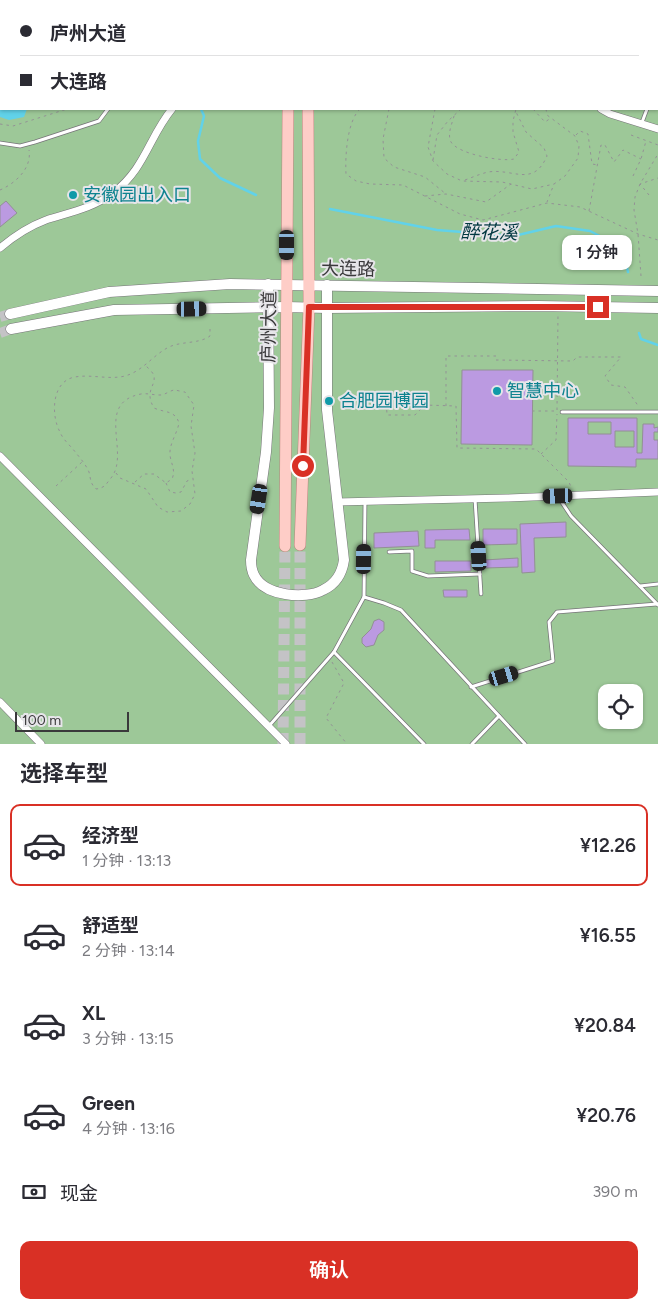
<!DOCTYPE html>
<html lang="zh">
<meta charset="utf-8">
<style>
body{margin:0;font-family:Figtree,"Noto Sans SC",sans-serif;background:#f2f2f3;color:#2b2b33;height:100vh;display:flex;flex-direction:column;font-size:19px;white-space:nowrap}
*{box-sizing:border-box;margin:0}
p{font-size:16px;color:#7c7c81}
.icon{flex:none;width:28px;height:28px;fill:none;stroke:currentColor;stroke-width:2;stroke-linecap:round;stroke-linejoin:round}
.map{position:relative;height:744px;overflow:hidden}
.panel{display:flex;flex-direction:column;background:#fff;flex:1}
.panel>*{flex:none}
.top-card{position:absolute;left:0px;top:0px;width:659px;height:110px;box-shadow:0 1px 4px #0004;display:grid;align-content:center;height:110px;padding:0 20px;background:#fff}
.controls{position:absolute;left:598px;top:684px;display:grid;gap:10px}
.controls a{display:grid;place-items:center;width:45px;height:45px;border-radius:10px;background:#fff;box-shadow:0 1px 4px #0004;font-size:25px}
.scale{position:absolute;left:15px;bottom:12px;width:114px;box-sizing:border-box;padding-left:5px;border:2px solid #3a393b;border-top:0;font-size:14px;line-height:18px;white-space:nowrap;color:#3a393b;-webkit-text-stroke:4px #e6e5e9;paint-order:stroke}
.end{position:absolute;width:22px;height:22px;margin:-11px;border:6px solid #d93025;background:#fff;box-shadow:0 0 0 2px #fff}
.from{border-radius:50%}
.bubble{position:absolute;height:35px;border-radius:10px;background:#fff;box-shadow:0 1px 4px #0004;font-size:16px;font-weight:600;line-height:35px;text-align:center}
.car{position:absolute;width:15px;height:30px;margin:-15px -8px;border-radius:6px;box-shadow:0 0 4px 1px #0007;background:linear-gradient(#222 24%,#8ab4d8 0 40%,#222 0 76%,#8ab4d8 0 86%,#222 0)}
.top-card b{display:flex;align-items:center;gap:18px;height:48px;font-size:19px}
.top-card b+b{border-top:1px solid #e1e1e2}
.top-card i{width:12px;height:12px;background:#2b2b33}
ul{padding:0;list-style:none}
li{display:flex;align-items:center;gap:15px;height:82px;margin:0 10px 8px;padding:0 10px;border:2px solid transparent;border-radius:10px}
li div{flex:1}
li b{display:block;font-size:19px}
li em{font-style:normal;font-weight:600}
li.on{border-color:#d93025}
li>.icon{width:45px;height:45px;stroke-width:1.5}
h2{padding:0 20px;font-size:22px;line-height:60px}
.pay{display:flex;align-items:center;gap:12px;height:55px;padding:0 20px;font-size:19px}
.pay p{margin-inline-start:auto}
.primary-button{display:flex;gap:10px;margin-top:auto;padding:10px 20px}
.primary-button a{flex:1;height:58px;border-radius:10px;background:#d93025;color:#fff;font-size:20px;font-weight:600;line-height:58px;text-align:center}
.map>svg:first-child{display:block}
</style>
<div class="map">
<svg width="658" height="744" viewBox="0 0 658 744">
<rect width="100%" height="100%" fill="#e6e5e9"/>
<path fill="#9dc898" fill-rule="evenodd" d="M 0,0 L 658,0 L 658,744 L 0,744 ZM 1,1 L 658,1 L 658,109 L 1,109 ZM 606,692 L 634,692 L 634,720 L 606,720 Z"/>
<path fill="#61d2e9" d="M 0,0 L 11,1 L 1,1 L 1,109 L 27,109 L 24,117 L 9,120 L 0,117 Z"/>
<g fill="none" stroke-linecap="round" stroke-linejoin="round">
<g stroke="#61d2e9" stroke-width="2.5">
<path d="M 201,109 L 204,116 L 198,141 L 200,159 L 220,178 L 256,195"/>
<path d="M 330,209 L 437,230 L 514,236 L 556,226 L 590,231 L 617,245 L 626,263 L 628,272"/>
<path d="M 639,333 L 641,339 L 658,345"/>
</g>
</g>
<g fill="#bb9ae1" stroke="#929094" fill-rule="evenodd">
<path d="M 6,201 L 17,213 L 0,227 L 0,206 Z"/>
<path d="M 462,370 L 533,370 L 532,445 L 461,444 Z"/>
<path d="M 568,418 L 637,418 L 637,453 L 642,453 L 643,424 L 654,424 L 654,428 L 658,427 L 658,432 L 654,432 L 654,440 L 658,440 L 658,459 L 636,459 L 636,467 L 568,466 ZM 588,422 L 611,422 L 611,434 L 588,434 ZM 615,431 L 634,431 L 634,447 L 615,447 Z"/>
<path d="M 566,522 L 566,537 L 534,538 L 535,572 L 522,573 L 520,524 Z"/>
<path d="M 469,529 L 470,540 L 435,540 L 435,548 L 425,548 L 425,530 Z"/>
<path d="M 483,529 L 517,529 L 517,544 L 483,545 Z"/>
<path d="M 418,531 L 419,546 L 374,548 L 374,533 Z"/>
<path d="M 518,558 L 518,567 L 485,568 L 484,560 Z"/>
<path d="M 435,561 L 471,561 L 471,571 L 435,572 Z"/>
<path d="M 443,590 L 467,590 L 467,597 L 444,597 Z"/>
<path d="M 379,619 L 384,622 L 384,630 L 378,635 L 374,645 L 366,647 L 362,643 L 362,638 L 371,629 L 374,621 Z"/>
</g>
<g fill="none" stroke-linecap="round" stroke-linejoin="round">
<g stroke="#c4c3c6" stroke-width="10" stroke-dasharray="10 5" stroke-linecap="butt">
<path d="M 0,317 L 10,314"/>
<path d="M 0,333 L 11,329"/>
</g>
<g stroke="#c4c3c6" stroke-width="11" stroke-dasharray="11 5.5" stroke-linecap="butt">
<path d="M 283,744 L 285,546"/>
<path d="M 300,744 L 300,545"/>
</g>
<g stroke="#767478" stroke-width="4.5">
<g id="service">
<path d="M 385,0 L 385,1"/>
<path d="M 215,1 L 216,0"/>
<path d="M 450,1 L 450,0"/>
<path d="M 584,1 L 584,0"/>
<path d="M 641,125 L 647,109"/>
<path d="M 0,143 L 20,146 L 35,142 L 99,121 L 108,109"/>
<path d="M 562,412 L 658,412"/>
<path d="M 559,498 L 571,516 L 658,605"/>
<path d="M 475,499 L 481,594"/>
<path d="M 389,552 L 412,551 L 412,571 L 428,576 L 480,574"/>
<path d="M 640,586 L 658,584"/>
<path d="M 364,597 L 384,603 L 401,610 L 525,744"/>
<path d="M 334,652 L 424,744"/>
<path d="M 471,687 L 553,661 L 549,622 L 557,612 L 657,604"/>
<path d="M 269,726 L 334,652 L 364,597 L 365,502"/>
<path d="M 472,744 L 499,716"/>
</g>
</g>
<g stroke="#767478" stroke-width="8">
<g id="minor">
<path d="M 601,109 L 610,114 L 658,129"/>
<path d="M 0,248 C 13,237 30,226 46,220 C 71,212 91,209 113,193 C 145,169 149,137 172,109"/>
<path d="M 0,456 L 286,744"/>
<path d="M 337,502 L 507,498 L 658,492"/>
<path d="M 0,702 L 41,744"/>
</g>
</g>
<g stroke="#767478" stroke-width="11">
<g id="secondary">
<path d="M 268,284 L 269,408 L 266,452 L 251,560 C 251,565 252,571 254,575 C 264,596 305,600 323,590 C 336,584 342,574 344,560 L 327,410 L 327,285"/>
<path d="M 10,314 L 109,292 L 230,284 L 658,291"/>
<path d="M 11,329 L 114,310 L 286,307 L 327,308 L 538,306 L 658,308"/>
</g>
</g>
<g stroke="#b9847d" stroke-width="12">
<g id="primary">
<path d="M 307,0 L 307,1"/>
<path d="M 288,1 L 288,0"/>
<path d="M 300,545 L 309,307 L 308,109"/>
<path d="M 285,546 L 288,109"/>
</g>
</g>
<g stroke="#939295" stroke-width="1" stroke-dasharray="2.5 4" stroke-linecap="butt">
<path d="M 34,0 L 36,1"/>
<path d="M 73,0 L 74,1"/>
<path d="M 502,0 L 503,1"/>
<path d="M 595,0 L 595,1"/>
<path d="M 625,0 L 626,1"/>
<path d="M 408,1 L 410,0"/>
<path d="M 658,64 L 658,63"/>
<path d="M 360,109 C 347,121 345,157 346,174 L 356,181 L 370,184 L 403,185 L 460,214 L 483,220 L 547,203 L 580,207 L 638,234 L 658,240"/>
<path d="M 389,109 L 383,139 L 384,158 L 394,167 L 425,177 L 446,194"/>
<path d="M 435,109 L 428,147 L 433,161 L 447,174 L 462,181 L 502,182 L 532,189 L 554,184"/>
<path d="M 533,109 L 545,122 L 551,118"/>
<path d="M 546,109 L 547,115 L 575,136 L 579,146 L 578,158 L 565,176 L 554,184 L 547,202"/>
<path d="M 454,116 C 452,124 447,134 451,142 C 458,154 501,162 514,159 L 519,152 L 513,132 L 513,121 L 516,109"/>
<path d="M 0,124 L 13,126 L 67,109"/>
<path d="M 576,135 L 580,131 L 588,134 L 592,164 L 598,165"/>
<path d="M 631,135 L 658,145"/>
<path d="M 433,160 L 437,135 L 448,121 L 461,109"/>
<path d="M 633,176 L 641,159 L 646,141"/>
<path d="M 465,180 C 473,177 480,174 488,172 C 513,168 533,188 547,156 L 544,148 L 526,132 L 516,112"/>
<path d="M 0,190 C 16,183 32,168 29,150"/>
<path d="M 649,195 L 640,184 L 658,178"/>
<path d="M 425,196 L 446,194 L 486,202 L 511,184"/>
<path d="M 589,211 L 601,145 L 605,145 L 614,162 L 623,150 L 641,159"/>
<path d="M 641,276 L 638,234 L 634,210 L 635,197 L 640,184 L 658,154"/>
<path d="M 386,397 L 387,415 L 415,415 L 425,405 L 456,406 L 457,448 L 536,449 L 569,482 L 571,487"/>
<path d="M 446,406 L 446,356 L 496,356 L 496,360 L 573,361 L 577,357 L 621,357 L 605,376 L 611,385 L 625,387 L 639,407"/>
<path d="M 557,410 L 558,314"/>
<path d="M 532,411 L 557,411"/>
<path d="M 541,454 L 556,440 L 557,414"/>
<path d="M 116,473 L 120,478 L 146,489 L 158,507 L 167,512 L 181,511 L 190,504 L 195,494 L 192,471 L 195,453 L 191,426 L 194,405 L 185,392 C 182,392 177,390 174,390 C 169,391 165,395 160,395 C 153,395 147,393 141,394 C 94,403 131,453 111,478 C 106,484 105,488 96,489 C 90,483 91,480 89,472 C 86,465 81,459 76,453 C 71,446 63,440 60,432 C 51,416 51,381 75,377 C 91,374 109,380 125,376 C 143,371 153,355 169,347 C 182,341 199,344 210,336 L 210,327"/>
<path d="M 135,482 L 144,474 L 154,474 L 166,483 L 172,479 C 176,470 171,464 170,455 C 169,444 177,434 179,423 C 175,410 165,413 154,408 C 144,391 156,386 154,376 C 153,372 148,368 146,366"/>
<path d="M 166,483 L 170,492 L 176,493 L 181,492 L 187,481 L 192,479"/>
<path d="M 56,486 L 82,462"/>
<path d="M 332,662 L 344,683 L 326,718 L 347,744"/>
</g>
<use href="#service" stroke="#fff" stroke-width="3"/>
<use href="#minor" stroke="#fff" stroke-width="7"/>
<use href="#secondary" stroke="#fff" stroke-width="10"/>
<use href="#primary" stroke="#fecdc7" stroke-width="11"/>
</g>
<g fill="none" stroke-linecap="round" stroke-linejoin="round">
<path stroke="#d93025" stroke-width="6" d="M 303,466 L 309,307 L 598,307"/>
</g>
<g fill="#0f9aa8" stroke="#e6e5e9" stroke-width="2">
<circle cx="73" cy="195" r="5"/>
<circle cx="497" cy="391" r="5"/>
<circle cx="329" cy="401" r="5"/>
</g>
<g text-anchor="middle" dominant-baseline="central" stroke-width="4" stroke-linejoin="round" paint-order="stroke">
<g font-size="18" fill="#0d838f" stroke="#e6e5e9" text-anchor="start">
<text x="83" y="195">安徽园出入口</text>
<text x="507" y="391">智慧中心</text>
<text x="339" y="401">合肥园博园</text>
</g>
<g font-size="18" fill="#3a393b" stroke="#e6e5e9">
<text transform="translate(348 269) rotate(1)">大连路</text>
<text transform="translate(269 327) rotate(-89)">庐州大道</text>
</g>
<g font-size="19" font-style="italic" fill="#003740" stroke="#e6e5e9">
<text transform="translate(489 232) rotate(1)">醉花溪</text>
</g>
</g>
</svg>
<div class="controls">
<a><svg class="icon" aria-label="locate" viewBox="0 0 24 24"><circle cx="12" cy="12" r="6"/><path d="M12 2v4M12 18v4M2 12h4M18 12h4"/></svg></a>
</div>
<div class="scale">100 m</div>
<i class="end from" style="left:303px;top:466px"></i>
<i class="end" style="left:598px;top:307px"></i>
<div class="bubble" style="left:562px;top:235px;width:70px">1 分钟</div>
<i class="car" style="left:287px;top:245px;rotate:180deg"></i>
<i class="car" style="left:192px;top:309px;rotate:89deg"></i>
<i class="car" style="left:558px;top:496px;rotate:268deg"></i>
<i class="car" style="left:259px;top:499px;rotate:189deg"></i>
<i class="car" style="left:479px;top:556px;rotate:356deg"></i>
<i class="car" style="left:364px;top:559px;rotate:1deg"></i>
<i class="car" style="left:504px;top:676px;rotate:73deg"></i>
<div class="top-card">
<b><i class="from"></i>庐州大道</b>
<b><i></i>大连路</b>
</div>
</div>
<section class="panel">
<h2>选择车型</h2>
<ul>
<li class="on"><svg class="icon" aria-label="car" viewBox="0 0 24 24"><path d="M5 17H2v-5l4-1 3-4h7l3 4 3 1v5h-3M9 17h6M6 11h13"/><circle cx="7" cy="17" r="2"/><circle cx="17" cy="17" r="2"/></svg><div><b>经济型</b><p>1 分钟 · 13:13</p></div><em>¥12.26</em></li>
<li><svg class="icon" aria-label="car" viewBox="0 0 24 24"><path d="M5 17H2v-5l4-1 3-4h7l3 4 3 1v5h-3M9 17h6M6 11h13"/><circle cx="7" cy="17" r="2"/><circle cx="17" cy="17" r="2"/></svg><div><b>舒适型</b><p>2 分钟 · 13:14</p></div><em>¥16.55</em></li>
<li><svg class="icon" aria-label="car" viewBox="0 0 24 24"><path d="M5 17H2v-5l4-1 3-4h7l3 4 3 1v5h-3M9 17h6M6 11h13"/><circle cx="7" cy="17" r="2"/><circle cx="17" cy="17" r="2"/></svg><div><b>XL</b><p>3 分钟 · 13:15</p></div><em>¥20.84</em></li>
<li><svg class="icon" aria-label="car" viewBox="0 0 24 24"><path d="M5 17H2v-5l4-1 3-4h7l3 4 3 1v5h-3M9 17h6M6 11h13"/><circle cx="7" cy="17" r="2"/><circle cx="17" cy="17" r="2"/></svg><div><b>Green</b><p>4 分钟 · 13:16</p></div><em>¥20.76</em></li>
</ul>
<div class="pay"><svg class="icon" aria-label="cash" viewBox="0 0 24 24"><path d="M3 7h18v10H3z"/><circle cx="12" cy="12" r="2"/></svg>现金<p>390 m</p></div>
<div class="primary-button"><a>确认</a></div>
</section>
